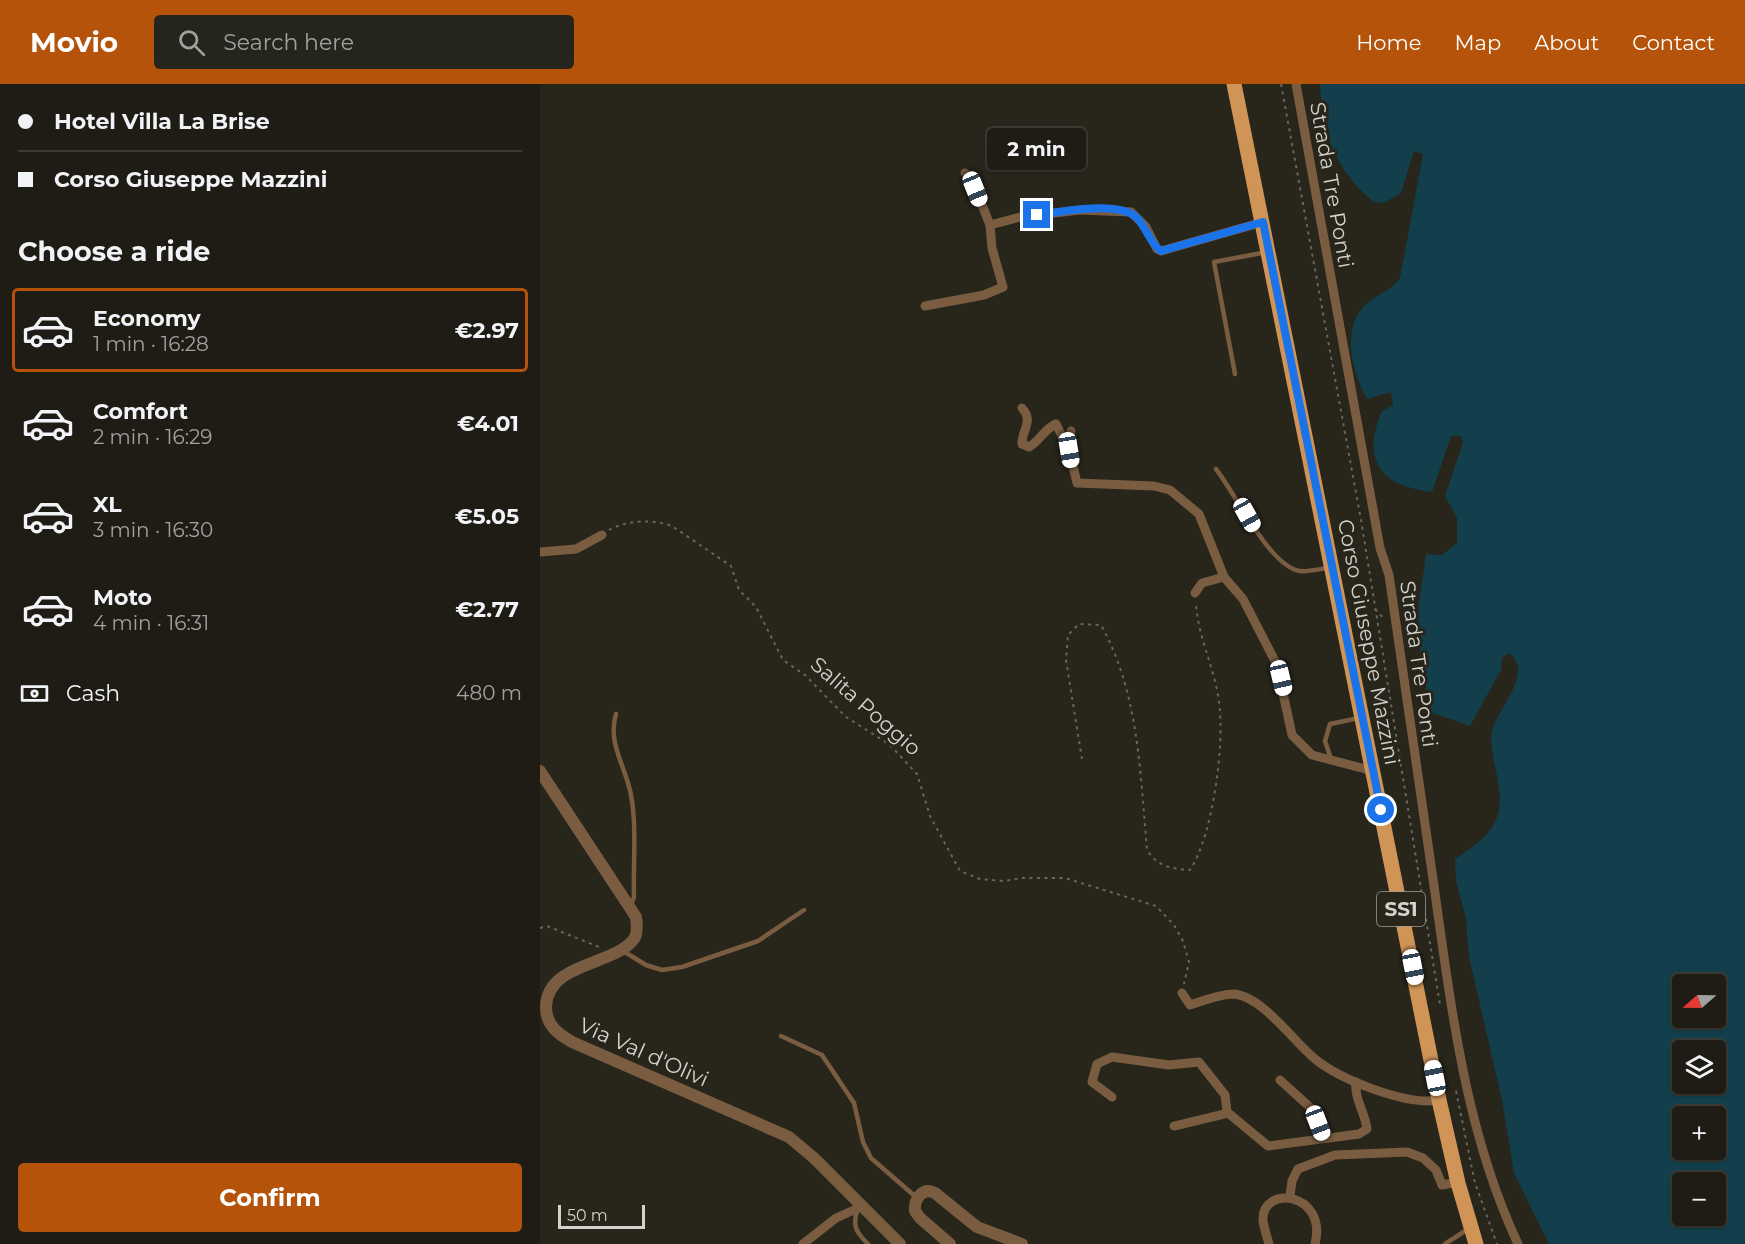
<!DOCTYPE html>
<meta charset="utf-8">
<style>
body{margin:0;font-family:Montserrat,sans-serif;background:#26251d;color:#f1f3f6;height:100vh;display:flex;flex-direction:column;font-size:22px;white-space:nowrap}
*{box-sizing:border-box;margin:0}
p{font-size:20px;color:#a1a1a0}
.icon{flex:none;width:33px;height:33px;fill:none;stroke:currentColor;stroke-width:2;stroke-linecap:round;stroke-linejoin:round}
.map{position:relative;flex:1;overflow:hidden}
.side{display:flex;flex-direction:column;background:#1e1c14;width:540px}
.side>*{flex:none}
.banner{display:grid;align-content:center;height:132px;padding:0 18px;background:#1e1c14}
.needle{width:39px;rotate:250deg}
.buttons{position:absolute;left:1132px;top:890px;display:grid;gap:12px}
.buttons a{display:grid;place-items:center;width:54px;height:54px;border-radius:6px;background:#1e1c14;box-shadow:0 2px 4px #0004,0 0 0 2px #3c3a34;font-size:30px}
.scale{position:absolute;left:18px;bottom:15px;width:87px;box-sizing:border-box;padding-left:6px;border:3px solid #d4d2cc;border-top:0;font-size:16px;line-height:21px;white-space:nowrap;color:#d4d2cc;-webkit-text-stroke:4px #28251b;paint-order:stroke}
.end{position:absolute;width:27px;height:27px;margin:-14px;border:8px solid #1a73e8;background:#fff;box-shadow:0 0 0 3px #fff}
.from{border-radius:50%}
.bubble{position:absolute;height:42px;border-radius:6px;background:#1e1c14;box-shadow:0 2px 4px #0004,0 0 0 2px #3c3a34;font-size:20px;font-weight:700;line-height:42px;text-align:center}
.car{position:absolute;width:18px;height:36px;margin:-18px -9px;border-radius:8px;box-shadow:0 0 4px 2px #0007;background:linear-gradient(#fff 24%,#345 0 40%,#fff 0 76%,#345 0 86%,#fff 0)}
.banner b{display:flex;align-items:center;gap:21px;height:57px;font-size:22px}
.banner b+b{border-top:2px solid #3c3a34}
.banner i{width:15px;height:15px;background:#f1f3f6}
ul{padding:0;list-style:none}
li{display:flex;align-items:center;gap:18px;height:84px;margin:0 12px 9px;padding:0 6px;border:3px solid transparent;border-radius:6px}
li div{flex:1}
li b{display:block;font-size:22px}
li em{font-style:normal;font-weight:700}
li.current{border-color:#b45309}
li>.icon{width:54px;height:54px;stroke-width:1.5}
h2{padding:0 18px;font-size:27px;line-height:72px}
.pay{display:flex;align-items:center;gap:15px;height:66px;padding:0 18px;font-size:22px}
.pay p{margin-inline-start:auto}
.button{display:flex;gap:12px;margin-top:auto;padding:12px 18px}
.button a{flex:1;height:69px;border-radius:6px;background:#b45309;color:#fff;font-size:24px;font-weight:700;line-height:69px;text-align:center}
header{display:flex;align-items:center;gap:36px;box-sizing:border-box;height:84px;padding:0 30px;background:#b45309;color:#fff}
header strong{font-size:28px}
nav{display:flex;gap:33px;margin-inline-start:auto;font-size:21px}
.search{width:420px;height:54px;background:#26251d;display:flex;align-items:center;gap:15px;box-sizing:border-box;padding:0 21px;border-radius:6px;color:#a1a1a0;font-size:22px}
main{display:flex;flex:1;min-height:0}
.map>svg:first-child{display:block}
</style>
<header>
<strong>Movio</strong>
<div class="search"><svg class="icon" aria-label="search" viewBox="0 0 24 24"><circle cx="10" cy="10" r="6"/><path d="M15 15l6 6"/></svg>Search here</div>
<nav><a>Home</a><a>Map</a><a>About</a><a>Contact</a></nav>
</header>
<main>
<section class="side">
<div class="banner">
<b><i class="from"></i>Hotel Villa La Brise</b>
<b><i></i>Corso Giuseppe Mazzini</b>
</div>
<h2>Choose a ride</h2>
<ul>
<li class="current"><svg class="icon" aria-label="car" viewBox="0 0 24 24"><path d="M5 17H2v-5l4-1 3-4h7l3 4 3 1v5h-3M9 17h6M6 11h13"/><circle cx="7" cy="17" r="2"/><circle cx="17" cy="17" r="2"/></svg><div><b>Economy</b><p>1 min · 16:28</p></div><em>€2.97</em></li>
<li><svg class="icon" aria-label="car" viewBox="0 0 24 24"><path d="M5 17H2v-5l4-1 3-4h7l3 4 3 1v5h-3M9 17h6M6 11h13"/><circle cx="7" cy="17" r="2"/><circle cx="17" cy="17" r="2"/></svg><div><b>Comfort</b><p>2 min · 16:29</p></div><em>€4.01</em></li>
<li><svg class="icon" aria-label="car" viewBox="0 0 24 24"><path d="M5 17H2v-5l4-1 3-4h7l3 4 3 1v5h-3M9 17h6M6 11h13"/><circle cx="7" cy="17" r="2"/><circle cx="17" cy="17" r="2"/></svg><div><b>XL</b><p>3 min · 16:30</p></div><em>€5.05</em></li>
<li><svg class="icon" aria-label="car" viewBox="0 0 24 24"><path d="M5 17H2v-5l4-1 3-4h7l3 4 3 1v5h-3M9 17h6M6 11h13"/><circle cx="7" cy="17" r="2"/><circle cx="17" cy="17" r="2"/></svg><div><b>Moto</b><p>4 min · 16:31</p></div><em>€2.77</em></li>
</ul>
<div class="pay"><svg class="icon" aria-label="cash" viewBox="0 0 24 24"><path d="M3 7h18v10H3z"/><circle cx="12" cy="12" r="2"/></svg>Cash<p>480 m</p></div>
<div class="button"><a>Confirm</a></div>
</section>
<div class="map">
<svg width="1205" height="1160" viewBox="0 0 1205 1160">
<rect width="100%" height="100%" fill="#28251b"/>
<path fill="#123f4b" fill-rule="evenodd" d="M 780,0 L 1205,0 L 1205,1160 L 1009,1160 L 974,1089 L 962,1016 L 929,873 L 926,835 L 916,797 L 915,775 C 931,764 950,753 957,733 C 967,705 947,671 952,647 C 957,625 995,588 969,569 L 962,574 L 961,586 L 930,642 L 890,628 L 876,542 L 886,470 L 902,471 L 917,459 L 917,434 L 905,412 L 923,358 L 921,352 L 911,352 L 892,408 C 840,402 821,376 842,327 L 853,321 L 851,308 L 827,315 C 812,288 800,244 827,219 C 838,210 852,206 860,194 L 883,70 L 874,67 L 861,109 L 844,119 L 834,118 C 795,87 782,48 780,0 ZM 1143,900 L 1176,900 L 1176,933 L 1143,933 ZM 1143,966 L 1176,966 L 1176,999 L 1143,999 ZM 1143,1032 L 1176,1032 L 1176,1065 L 1143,1065 ZM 1143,1098 L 1176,1098 L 1176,1131 L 1143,1131 Z"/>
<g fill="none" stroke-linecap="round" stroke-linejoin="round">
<g stroke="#69665e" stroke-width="2" stroke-dasharray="3 4.5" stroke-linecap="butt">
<path d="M 741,0 L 821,436 L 900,921"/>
<path d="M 69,446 C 87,436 113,435 132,442 L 191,482 L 199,506 L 216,523 L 243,576 L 265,591 L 306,633 L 349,660 L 377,690 L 390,732 L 420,787 L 440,795 L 464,797 L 482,794 L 525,794 L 616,822 L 634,841 L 643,857 L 649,878 L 644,900"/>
<path d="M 835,525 L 845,536"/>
<path d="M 542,675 L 526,576 L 528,551 L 539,540 L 561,541 C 599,609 600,689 607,765 C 615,782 632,785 650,786 C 673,751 685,660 679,618 C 675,585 658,553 656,520"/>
<path d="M 0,844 L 7,842 L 59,863"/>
<path d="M 916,1007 L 935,1099 L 957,1160"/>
</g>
<g stroke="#7a5d41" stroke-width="4.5">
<path d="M 695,290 L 674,178 L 727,168"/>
<path d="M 676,385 C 695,409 730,483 760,487 C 768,488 779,485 788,484"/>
<path d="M 76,630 C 67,659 86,683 91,711 C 97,743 93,780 94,813 L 91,821"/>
<path d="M 791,675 L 785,657 L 790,640 L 819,634"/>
<path d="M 83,867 L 106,881 L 122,886 L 142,883 L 218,857 L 264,826"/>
<path d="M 241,952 L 282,971 L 314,1019 L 323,1058 L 331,1074 L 377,1114"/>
<path d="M 317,1127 C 312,1143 317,1149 328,1160"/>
<path d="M 905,1160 L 928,1145"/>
</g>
<g stroke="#7a5d41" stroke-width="9">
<path d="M 756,0 L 840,464 L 849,491 C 864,597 880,703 895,809 C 912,929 926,1049 978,1160"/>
<path d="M 450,141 L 480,133 L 540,126 L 591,128 L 606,143 L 617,165 L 621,167 L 723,138"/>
<path d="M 385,222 L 444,211 L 463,203 L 452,164 L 450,141 L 431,94 L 425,89"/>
<path d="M 482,324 C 494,337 482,345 482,360 L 489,363 C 500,357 504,345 516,340 L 529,366 L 537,399 L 614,402 L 630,406 L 659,430 L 684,493 L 703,515 L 737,581 L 752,651 L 772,671 L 833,687"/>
<path d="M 529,364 L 531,347"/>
<path d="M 0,468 L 36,465 L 62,451"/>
<path d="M 655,509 L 662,499 L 684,493"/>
<path d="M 642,909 L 650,921 C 663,917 680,910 694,910 C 722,912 754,958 775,975 C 801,996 867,1022 899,1016"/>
<path d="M 740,996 L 773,1026 L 783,1053"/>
<path d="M 572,1013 L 552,998 L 557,980 L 572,973 L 629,981 L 659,978 L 685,1011 L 687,1028 L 728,1062 L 819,1050 L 827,1045 C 825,1028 814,1015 816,998"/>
<path d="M 634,1042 L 688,1029"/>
<path d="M 750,1112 L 752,1097 L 758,1085 L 795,1071 L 867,1068 L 883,1074 L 896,1086 L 902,1101 L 918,1098"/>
<path d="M 263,1160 L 296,1134 L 321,1123"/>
<path d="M 729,1160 C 727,1153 724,1144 723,1137 C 721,1100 788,1108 775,1160"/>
</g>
<g stroke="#7a5d41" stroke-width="12">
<path d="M 0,687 L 96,833 C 97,840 98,849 94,855 C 74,882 7,878 6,923 C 6,941 18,950 32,958 L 249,1053 L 274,1074 L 360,1160"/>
<path d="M 410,1160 L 380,1134 L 375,1127 C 374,1114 383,1103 395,1109 L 437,1143 L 482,1160"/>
</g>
<path stroke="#d09457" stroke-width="15" d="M 694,0 L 899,1016 L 918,1099 L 936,1160"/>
</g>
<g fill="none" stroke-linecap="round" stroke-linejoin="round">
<path stroke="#1a73e8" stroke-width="8" d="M 497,131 C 521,128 579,116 597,134 C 606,143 611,161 621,167 L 723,138 L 841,726"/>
</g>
<g text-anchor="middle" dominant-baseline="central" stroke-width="6" stroke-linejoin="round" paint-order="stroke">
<rect fill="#28251b" stroke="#a09e97" stroke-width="1.5" x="837" y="808" width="48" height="34" rx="4.5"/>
<g font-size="20" font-weight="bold" fill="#d4d2cc">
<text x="861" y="825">SS1</text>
</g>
<g font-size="21" fill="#d4d2cc" stroke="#28251b">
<text transform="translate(792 101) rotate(80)">Strada Tre Ponti</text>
<text transform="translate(829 558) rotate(79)">Corso Giuseppe Mazzini</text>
<text transform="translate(879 580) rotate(82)">Strada Tre Ponti</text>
<text transform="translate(326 622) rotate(41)">Salita Poggio</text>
<text transform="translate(104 968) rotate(24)">Via Val d'Olivi</text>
</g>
</g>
</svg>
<div class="buttons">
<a><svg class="needle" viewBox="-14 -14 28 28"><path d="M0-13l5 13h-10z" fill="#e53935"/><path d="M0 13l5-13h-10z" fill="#a1a1a0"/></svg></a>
<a><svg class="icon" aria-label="layers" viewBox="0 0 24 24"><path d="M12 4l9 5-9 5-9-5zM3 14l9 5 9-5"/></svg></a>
<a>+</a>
<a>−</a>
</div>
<div class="scale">50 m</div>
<i class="end from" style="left:841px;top:726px"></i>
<i class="end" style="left:497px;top:131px"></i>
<div class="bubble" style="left:447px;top:44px;width:99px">2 min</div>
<i class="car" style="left:435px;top:105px;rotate:158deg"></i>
<i class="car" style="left:529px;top:366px;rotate:171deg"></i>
<i class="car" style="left:707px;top:431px;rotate:151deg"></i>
<i class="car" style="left:741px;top:594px;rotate:167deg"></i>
<i class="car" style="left:873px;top:883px;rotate:169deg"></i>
<i class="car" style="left:895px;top:994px;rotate:349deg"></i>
<i class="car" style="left:778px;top:1039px;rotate:159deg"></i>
</div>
</main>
